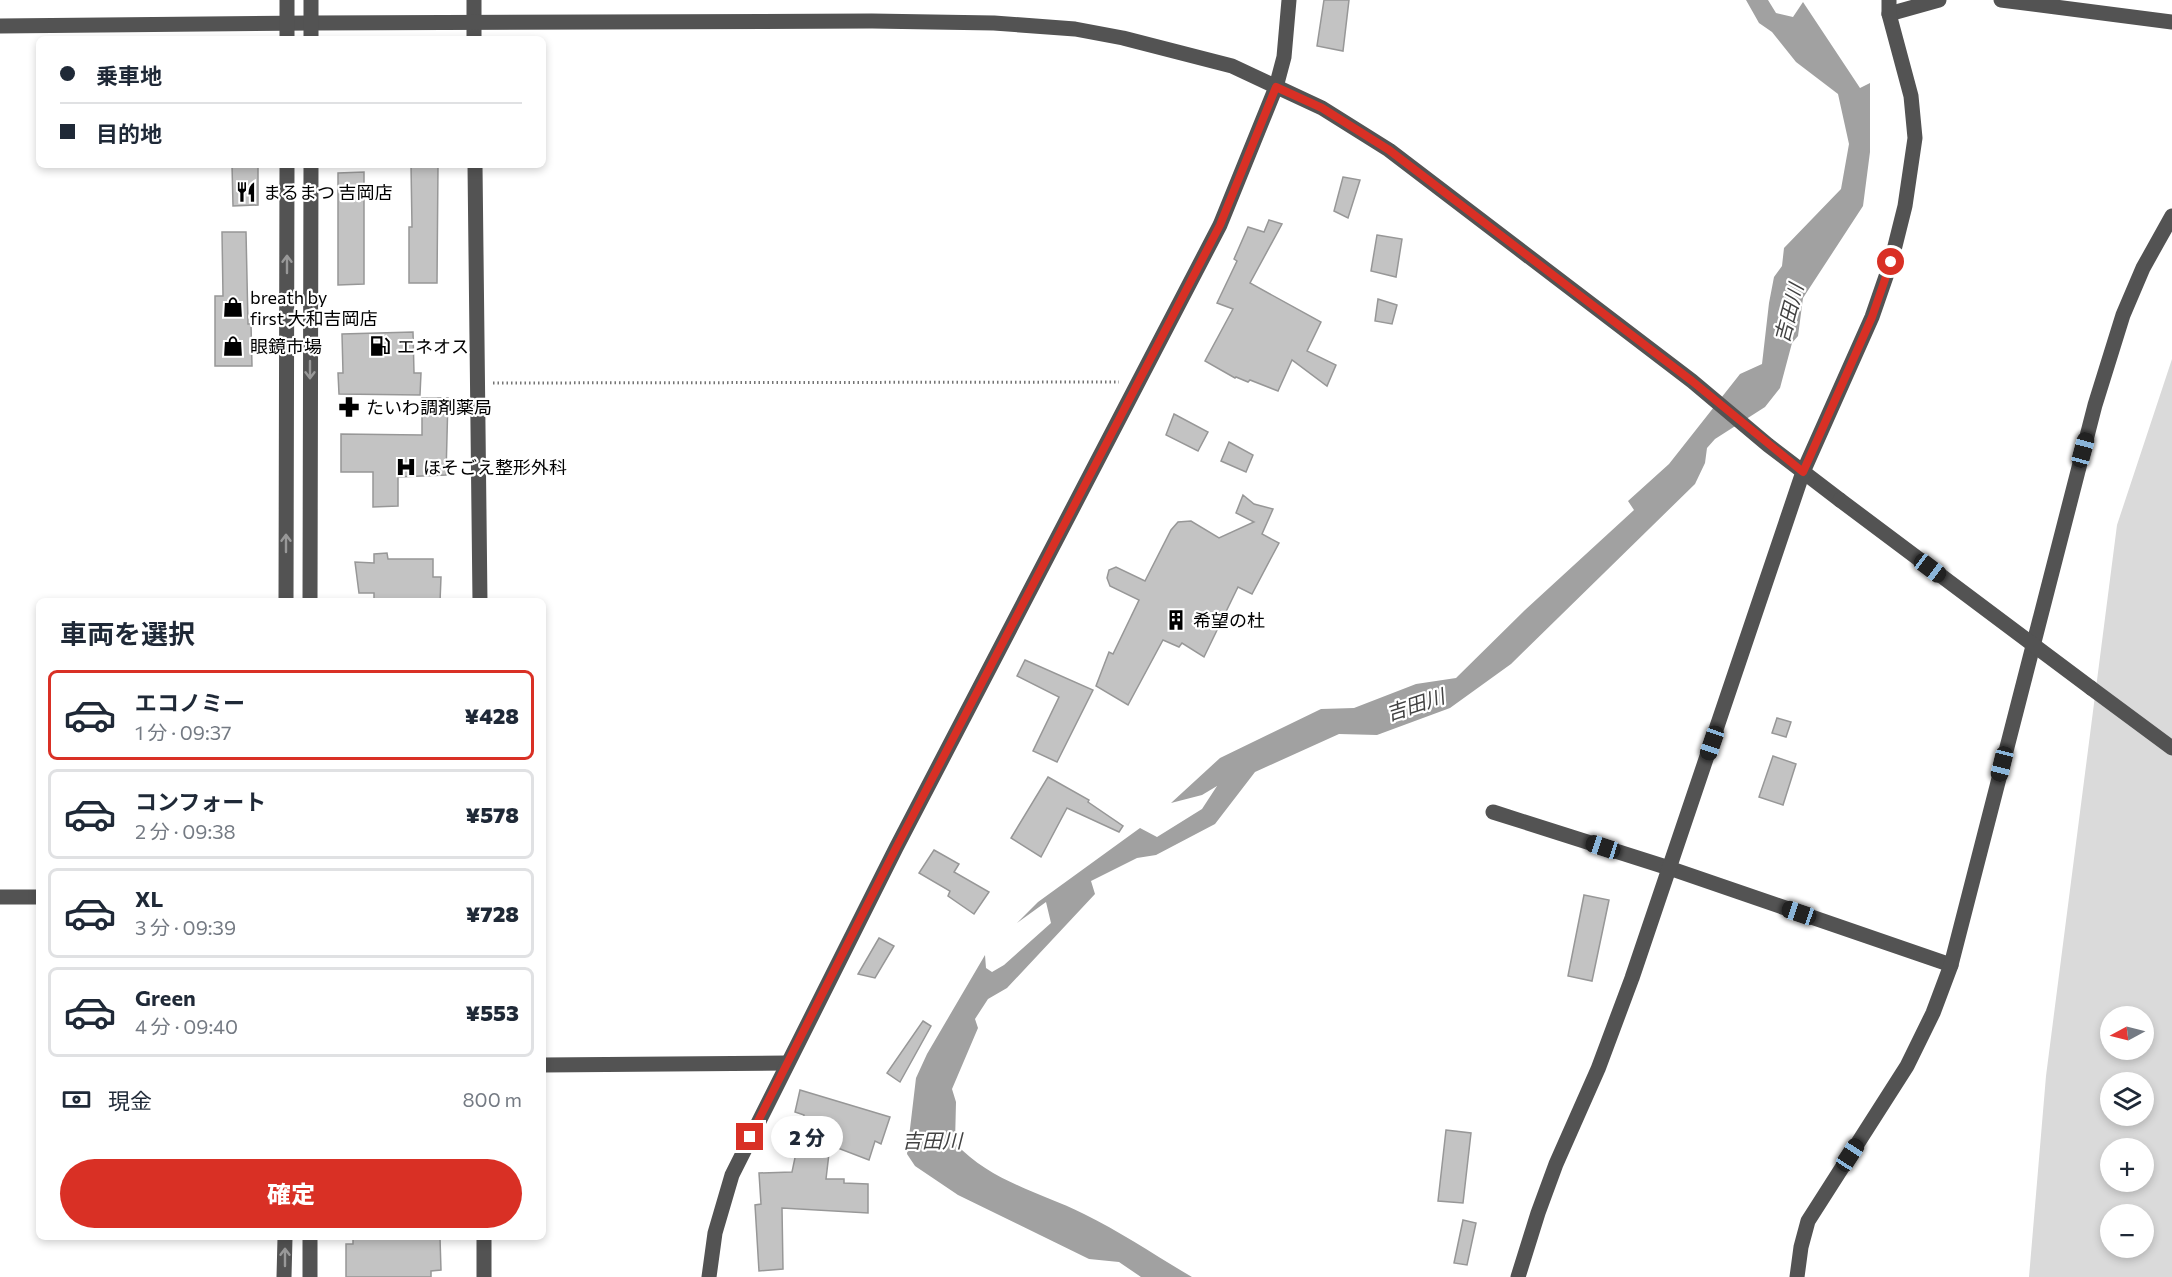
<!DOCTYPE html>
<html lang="ja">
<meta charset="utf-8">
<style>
body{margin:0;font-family:Commissioner,"Noto Sans JP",sans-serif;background:#f2f2f3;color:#1f2937;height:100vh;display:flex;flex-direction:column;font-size:22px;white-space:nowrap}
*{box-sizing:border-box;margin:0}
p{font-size:20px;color:#747a83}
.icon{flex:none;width:33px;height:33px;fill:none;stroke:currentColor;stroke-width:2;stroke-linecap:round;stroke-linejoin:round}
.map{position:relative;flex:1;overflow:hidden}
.panel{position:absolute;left:36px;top:598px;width:510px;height:642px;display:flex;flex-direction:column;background:#fff;border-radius:9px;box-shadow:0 3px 9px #0003}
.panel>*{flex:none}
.top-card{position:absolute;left:36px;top:36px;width:510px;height:132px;border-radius:9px;box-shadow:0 3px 9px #0003;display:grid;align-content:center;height:132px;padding:0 24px;background:#fff}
.needle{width:39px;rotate:263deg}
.fabs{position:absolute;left:2100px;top:1006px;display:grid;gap:12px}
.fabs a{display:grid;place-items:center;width:54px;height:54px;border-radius:50%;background:#fff;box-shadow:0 3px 9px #0003;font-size:30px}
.end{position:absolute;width:27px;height:27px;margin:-14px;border:8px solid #d93025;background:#fff;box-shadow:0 0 0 3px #fff}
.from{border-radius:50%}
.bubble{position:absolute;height:42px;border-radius:21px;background:#fff;box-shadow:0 3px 9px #0003;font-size:20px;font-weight:800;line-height:42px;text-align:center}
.car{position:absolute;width:18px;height:36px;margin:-18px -9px;border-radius:8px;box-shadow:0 0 4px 2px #0007;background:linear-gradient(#222 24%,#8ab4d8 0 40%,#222 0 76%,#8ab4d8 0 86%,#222 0)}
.top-card b{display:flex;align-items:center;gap:21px;height:57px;font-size:22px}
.top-card b+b{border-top:2px solid #e0e1e3}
.top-card i{width:15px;height:15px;background:#1f2937}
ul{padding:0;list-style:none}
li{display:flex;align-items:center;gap:18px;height:90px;margin:0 12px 9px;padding:0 12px;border:3px solid #e0e1e3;border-radius:9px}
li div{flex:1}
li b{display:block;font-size:22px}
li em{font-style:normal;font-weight:800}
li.current{border-color:#d93025}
li>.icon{width:54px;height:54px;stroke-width:1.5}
h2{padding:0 24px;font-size:27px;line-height:72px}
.pay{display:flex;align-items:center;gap:15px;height:66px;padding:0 24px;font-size:22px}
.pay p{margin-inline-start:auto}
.button{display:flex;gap:12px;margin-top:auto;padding:12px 24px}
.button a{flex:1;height:69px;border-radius:36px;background:#d93025;color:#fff;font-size:24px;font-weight:800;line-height:69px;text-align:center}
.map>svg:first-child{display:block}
</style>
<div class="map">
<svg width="2172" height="1277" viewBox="0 0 2172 1277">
<rect width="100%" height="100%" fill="#fff"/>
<path fill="#dadada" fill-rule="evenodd" d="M 2172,359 L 2172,1277 L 2029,1277 L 2046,1076 L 2117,525 ZM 2110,1017 L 2144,1017 L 2144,1050 L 2110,1050 ZM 2110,1083 L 2144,1083 L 2144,1116 L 2110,1116 ZM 2110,1149 L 2144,1149 L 2144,1182 L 2110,1182 ZM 2110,1215 L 2144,1215 L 2144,1248 L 2110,1248 Z"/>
<path fill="#a1a1a1" d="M 1746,0 L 1768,0 L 1776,13 L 1793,17 L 1803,2 L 1860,88 L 1870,83 L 1870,152 L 1863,206 L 1803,298 L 1798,336 L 1792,343 L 1780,388 L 1765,407 L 1715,439 L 1707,448 L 1705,463 L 1695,484 L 1511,664 L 1450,708 L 1377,735 L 1339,734 L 1255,772 L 1215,824 L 1156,855 L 1137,858 L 1091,881 L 1095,894 L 1007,988 L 988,999 L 975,1019 L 978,1028 L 952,1089 L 956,1102 L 955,1143 C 992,1182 1037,1191 1084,1214 C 1121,1232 1156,1256 1192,1277 L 1141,1277 L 1119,1262 L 1089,1259 L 958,1195 L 915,1166 L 907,1154 L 916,1078 L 927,1054 L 985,955 L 986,968 L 992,972 L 1004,965 L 1051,923 L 1046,902 L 1017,923 L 1038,902 L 1140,828 L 1157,837 L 1202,809 L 1217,786 L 1202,795 L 1171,803 L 1220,758 L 1321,709 L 1354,708 L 1416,684 L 1456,678 L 1525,610 L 1634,510 L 1628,501 L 1669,464 L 1740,374 L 1762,364 L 1769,303 L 1774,277 L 1782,266 L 1784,248 L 1841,189 L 1849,144 L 1838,94 L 1796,62 L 1772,32 L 1759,23 Z"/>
<g fill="#c3c3c3" stroke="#979797" stroke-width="1.5">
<path d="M 1324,0 L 1349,0 L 1343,51 L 1317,46 Z"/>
<path d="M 232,165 L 258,165 L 258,205 L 233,206 Z"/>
<path d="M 411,165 L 438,165 L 437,283 L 409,283 L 409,227 L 412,227 Z"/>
<path d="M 364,172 L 364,284 L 338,285 L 338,173 Z"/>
<path d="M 1343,177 L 1360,180 L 1348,218 L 1334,211 Z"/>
<path d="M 1269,220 L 1282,224 L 1250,283 L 1321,322 L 1307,351 L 1336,365 L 1327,386 L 1292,360 L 1278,391 L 1250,380 L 1248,382 L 1236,377 L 1235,378 L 1205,361 L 1233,309 L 1217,303 L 1237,261 L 1234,259 L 1248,227 L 1264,232 Z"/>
<path d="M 222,232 L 246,232 L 248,324 L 251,324 L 252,366 L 215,366 L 215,296 L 223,296 Z"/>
<path d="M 1377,235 L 1402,239 L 1396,277 L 1371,271 Z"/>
<path d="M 1378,299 L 1397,305 L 1392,324 L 1375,321 Z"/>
<path d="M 413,332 L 414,373 L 421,373 L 420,395 L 339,394 L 338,373 L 343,373 L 342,334 Z"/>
<path d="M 422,398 L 448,398 L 446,475 L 398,477 L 398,506 L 373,507 L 373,472 L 341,472 L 341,434 L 422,435 Z"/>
<path d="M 1174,414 L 1208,432 L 1198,451 L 1166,435 Z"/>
<path d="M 1229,442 L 1253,455 L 1246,472 L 1221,461 Z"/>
<path d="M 1243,495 L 1254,504 L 1273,509 L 1262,534 L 1279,543 L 1252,594 L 1238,587 L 1204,657 L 1182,643 L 1179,647 L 1163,640 L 1128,705 L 1096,686 L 1109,652 L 1113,654 L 1139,600 L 1110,586 L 1107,578 L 1109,570 L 1116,567 L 1145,581 L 1171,530 L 1178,522 L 1191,521 L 1219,538 L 1254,522 L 1236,513 Z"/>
<path d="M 387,553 L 388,559 L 433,559 L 433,577 L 441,577 L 440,602 L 374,602 L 374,593 L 359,593 L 355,562 L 374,563 L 374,554 Z"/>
<path d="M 1025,660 L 1093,690 L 1057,762 L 1033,751 L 1059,697 L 1017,676 Z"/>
<path d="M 1777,718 L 1791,722 L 1786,737 L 1772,733 Z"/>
<path d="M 1773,756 L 1796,764 L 1783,805 L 1759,797 Z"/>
<path d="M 1048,777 L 1089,800 L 1088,802 L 1123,826 L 1119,832 L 1067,808 L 1041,857 L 1011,838 Z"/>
<path d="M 934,850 L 959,864 L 954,872 L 989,892 L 974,914 L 948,896 L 950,891 L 919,873 Z"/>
<path d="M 1584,895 L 1609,900 L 1592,981 L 1568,976 Z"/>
<path d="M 879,938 L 894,946 L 875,978 L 858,974 Z"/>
<path d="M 923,1021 L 931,1026 L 900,1082 L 887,1073 Z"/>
<path d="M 800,1090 L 890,1117 L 881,1144 L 875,1141 L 869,1160 L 830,1145 L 826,1179 L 844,1179 L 844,1183 L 868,1184 L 868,1213 L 782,1208 L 783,1269 L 759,1271 L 755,1205 L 761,1204 L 759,1173 L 792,1172 L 804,1115 L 795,1112 Z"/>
<path d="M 1446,1130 L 1471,1133 L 1463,1203 L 1438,1201 Z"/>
<path d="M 1463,1220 L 1476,1223 L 1467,1265 L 1454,1263 Z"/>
<path d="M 353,1238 L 440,1238 L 441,1270 L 431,1271 L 431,1277 L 346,1277 L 346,1244 L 353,1244 Z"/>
</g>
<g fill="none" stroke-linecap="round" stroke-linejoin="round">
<path stroke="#757575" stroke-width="3" stroke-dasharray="1.5 3" stroke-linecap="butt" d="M 493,383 L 1119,382"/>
<g stroke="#535353" stroke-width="15">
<path d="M 474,0 L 474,39"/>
<path d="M 2001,0 L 2172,22"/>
<path d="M 1889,14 L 1939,0"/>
<path d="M 0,26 L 311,23 L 872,21 L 994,23 L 1075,29 L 1123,38 L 1232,66 L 1322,108 L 1389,150 L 1692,381 L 1768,445 L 1840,500"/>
<path d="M 287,39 L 287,0"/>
<path d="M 311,39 L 311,0"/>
<path d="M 475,165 L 480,602"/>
<path d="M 286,602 L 287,165"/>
<path d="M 310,602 L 311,165"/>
<path d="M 2091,688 L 2172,748"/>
<path d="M 1493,812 L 1669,868 L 1951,965"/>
<path d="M 0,897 L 39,897"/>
<path d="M 543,1065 L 787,1063"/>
<path d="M 310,1238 L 310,1277"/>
<path d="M 484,1238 L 484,1277"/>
<path d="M 284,1277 L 285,1238"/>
<path d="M 709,1277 L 715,1233 L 732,1175 L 896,848 L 1220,225 L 1276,87 L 1284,57 L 1289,0"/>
<path d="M 1518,1277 L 1538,1213 L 1556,1164 L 1598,1069 L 1632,978 L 1803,472 L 1872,317 L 1891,262 L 1905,206 L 1915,138 L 1911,96 L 1889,14 L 1889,0"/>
<path d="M 1797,1277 L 1801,1247 L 1808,1221 L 1907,1066 L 1933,1013 L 1951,965 L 2095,405 L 2123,315 L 2143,268 L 2172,216"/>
</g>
<path stroke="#535353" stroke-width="15" d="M 1840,500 L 2091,688"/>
</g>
<defs><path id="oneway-shaft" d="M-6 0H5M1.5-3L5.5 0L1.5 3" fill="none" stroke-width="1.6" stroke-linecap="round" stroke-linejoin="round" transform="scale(1.5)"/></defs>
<g stroke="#989898">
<use href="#oneway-shaft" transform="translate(287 264) rotate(-90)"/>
<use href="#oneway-shaft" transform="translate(310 370) rotate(90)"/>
<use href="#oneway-shaft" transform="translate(286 543) rotate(-90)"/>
<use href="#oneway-shaft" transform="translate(285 1257) rotate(-90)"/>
</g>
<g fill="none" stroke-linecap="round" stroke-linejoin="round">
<path stroke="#d93025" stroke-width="8" d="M 750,1137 L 896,848 L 1220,225 L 1276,87 L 1322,108 L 1389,150 L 1692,381 L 1803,472 L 1872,317 L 1891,262"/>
</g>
<defs>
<g id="restaurant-bare" transform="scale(1.62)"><path d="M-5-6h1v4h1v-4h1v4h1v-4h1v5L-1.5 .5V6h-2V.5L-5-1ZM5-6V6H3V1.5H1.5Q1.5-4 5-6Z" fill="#000" stroke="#fff" stroke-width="2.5" paint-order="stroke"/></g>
<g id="shop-bare" transform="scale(1.62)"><path d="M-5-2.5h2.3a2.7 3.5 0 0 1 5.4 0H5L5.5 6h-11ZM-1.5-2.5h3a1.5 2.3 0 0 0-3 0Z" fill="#000" stroke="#fff" stroke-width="2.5" paint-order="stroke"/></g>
<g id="fuel-bare" transform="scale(1.62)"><path d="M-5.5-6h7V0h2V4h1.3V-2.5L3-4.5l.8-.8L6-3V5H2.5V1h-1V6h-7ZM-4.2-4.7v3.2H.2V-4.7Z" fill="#000" stroke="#fff" stroke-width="2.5" paint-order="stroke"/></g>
<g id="pharmacy-bare" transform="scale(1.62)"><path d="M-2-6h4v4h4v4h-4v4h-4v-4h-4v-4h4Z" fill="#000" stroke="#fff" stroke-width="2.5" paint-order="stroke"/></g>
<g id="hospital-bare" transform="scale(1.62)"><path d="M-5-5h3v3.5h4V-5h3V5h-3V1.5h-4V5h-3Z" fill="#000" stroke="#fff" stroke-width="2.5" paint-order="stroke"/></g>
<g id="building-bare" transform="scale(1.62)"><path d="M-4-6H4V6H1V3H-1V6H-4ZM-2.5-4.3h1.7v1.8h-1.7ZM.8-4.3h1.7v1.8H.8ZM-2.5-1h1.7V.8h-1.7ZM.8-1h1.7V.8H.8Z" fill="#000" stroke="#fff" stroke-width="2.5" paint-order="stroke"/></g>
</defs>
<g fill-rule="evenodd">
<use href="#restaurant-bare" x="246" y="192"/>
<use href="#shop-bare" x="233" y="307"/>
<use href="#shop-bare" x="233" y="346"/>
<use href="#fuel-bare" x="380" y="346"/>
<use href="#pharmacy-bare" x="349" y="407"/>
<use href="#hospital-bare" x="406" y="467"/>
<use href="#building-bare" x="1176" y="620"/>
</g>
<g text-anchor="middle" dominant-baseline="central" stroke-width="4.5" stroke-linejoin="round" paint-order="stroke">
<g font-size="18" fill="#000" stroke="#fff" text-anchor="start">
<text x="263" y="192">まるまつ 吉岡店</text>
<text x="250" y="297">breath by<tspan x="250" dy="21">first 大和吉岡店</tspan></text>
<text x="250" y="346">眼鏡市場</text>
<text x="397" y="346">エネオス</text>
<text x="366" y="407">たいわ調剤薬局</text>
<text x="423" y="467">ほそごえ整形外科</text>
<text x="1193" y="620">希望の杜</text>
</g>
<g font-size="20" font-style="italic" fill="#424242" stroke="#fff">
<text transform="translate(1788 313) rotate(-75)">吉田川</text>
<text transform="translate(1415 704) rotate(-18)">吉田川</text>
<text x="932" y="1140">吉田川</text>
</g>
</g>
</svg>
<div class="fabs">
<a><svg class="needle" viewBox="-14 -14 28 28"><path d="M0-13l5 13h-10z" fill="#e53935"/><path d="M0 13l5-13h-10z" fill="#747a83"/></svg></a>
<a><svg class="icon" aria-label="layers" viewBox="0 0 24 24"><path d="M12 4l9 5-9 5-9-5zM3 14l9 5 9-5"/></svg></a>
<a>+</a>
<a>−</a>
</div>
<i class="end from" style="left:1891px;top:262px"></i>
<i class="end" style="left:750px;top:1137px"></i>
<div class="bubble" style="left:771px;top:1116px;width:72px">2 分</div>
<i class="car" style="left:2083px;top:450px;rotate:15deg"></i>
<i class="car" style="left:1930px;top:568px;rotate:127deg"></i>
<i class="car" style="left:1712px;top:743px;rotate:199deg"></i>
<i class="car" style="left:2002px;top:764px;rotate:194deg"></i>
<i class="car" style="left:1603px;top:847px;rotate:288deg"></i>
<i class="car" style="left:1799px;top:913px;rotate:289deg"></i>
<i class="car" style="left:1850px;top:1155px;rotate:33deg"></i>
<div class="top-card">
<b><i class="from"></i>乗車地</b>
<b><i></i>目的地</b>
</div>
<section class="panel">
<h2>車両を選択</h2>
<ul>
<li class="current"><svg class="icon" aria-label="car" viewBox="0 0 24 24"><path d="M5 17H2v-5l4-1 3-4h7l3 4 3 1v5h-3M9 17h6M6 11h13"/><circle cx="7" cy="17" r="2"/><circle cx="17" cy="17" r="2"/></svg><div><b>エコノミー</b><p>1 分 · 09:37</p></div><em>¥428</em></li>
<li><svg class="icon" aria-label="car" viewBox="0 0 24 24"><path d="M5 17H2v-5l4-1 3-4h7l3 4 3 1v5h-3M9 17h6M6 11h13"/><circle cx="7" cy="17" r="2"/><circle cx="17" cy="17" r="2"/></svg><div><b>コンフォート</b><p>2 分 · 09:38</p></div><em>¥578</em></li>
<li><svg class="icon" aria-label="car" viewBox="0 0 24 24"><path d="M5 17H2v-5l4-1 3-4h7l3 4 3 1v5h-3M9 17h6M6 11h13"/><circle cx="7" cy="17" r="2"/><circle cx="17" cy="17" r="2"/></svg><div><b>XL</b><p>3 分 · 09:39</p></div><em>¥728</em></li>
<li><svg class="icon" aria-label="car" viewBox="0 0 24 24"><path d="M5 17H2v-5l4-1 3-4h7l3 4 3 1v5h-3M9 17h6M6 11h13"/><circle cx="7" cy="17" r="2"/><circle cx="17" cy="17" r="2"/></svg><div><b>Green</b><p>4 分 · 09:40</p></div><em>¥553</em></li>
</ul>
<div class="pay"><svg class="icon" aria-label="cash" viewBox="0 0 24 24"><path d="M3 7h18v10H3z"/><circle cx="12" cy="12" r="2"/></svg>現金<p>800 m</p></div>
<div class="button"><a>確定</a></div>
</section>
</div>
